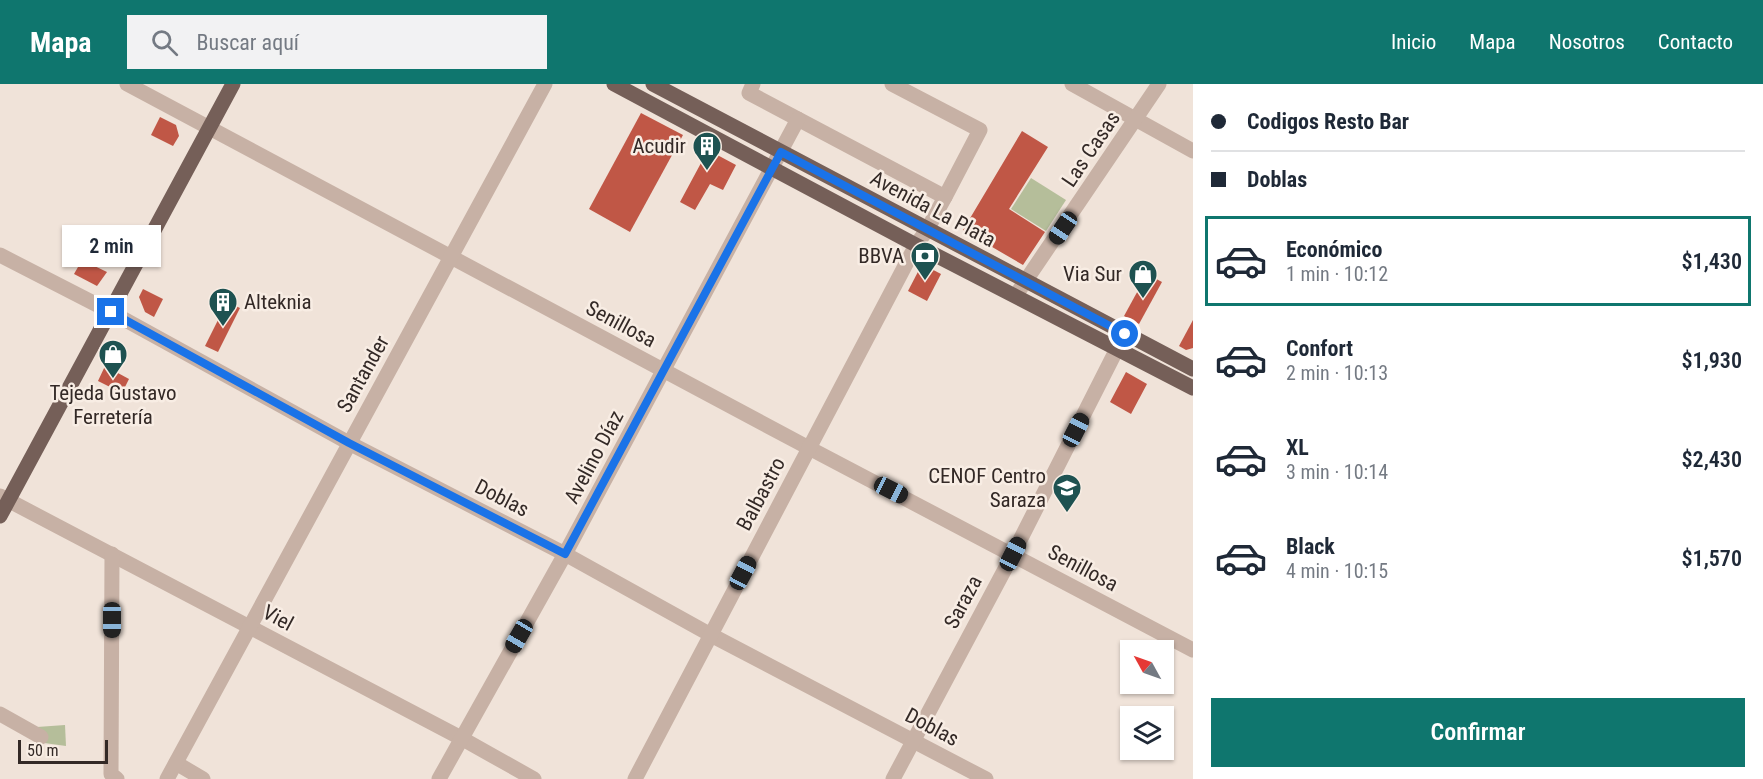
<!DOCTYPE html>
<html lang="es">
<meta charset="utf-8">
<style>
body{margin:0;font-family:"Roboto Condensed",sans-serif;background:#f2f2f3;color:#1f2937;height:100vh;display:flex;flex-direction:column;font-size:22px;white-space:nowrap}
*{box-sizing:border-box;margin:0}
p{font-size:20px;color:#747a83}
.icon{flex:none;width:33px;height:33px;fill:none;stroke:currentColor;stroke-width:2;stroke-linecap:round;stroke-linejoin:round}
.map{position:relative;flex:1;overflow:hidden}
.side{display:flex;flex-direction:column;background:#fff;width:570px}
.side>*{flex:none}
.hud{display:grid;align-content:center;height:132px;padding:0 18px;background:#fff}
.needle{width:39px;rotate:310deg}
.controls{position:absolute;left:1120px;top:556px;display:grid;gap:12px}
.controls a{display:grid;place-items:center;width:54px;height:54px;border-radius:0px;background:#fff;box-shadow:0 2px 4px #0004;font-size:30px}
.scale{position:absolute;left:18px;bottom:15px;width:90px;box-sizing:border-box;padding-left:6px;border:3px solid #332926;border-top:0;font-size:16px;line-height:21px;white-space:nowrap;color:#332926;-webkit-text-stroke:4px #f8ede4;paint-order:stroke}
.end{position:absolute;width:27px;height:27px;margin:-14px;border:8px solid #1a73e8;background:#fff;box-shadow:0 0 0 3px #fff}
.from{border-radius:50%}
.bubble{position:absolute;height:42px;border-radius:0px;background:#fff;box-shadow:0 2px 4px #0004;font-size:20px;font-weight:600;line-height:42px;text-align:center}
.car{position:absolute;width:18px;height:36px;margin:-18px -9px;border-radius:8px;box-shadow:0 0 4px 2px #0007;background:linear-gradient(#222 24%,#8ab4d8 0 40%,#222 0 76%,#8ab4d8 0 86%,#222 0)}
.hud b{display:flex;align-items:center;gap:21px;height:57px;font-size:22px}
.hud b+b{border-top:2px solid #e0e1e3}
.hud i{width:15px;height:15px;background:#1f2937}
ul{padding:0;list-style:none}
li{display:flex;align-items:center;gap:18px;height:90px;margin:0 12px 9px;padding:0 6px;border:3px solid transparent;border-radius:0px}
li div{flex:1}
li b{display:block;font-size:22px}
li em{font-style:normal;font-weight:600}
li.on{border-color:#0f766e}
li>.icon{width:54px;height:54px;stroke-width:1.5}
.action{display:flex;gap:12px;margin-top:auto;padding:12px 18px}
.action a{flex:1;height:69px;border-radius:0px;background:#0f766e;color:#fff;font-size:24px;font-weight:600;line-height:69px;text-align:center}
header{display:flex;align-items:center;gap:36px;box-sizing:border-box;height:84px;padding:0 30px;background:#0f766e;color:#fff}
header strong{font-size:28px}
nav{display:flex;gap:33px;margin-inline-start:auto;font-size:21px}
.search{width:420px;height:54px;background:#f2f2f3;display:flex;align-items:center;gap:15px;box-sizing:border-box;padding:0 21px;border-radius:0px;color:#747a83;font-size:22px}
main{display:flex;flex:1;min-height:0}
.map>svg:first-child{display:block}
</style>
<header>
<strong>Mapa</strong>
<div class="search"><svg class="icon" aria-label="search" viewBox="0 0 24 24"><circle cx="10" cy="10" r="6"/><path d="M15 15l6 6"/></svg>Buscar aquí</div>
<nav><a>Inicio</a><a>Mapa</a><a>Nosotros</a><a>Contacto</a></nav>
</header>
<main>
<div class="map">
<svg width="1193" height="695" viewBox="0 0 1193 695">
<rect width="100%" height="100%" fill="#f0e3d9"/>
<g fill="#b5be9a">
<path d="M 1031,94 L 1066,116 L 1046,147 L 1011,125 Z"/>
<path d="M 65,641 L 66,662 L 37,658 L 37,643 Z"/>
</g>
<g fill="#c05746">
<path d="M 641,29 L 683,51 L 630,148 L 589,125 Z"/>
<path d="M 160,33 L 176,41 L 179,52 L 173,62 L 151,51 Z"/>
<path d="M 1022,47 L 1048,63 L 1009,125 L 1045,148 L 1023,181 L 963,146 Z"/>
<path d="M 708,66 L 736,81 L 723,106 L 710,100 L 695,126 L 680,118 Z"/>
<path d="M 82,176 L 107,188 L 97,202 L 74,190 Z"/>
<path d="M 922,180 L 941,190 L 927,217 L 908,207 Z"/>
<path d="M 1147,190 L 1162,198 L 1139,240 L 1124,232 Z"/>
<path d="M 143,205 L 163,215 L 154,233 L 145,228 L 139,213 Z"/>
<path d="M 227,218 L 240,224 L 218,268 L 205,262 Z"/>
<path d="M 1193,236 L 1193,264 L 1186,266 L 1179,262 Z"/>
<path d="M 105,282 L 129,295 L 122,309 L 98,297 Z"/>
<path d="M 1126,288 L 1147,300 L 1131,330 L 1110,318 Z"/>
</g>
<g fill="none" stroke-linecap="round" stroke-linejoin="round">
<g stroke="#c7b1a5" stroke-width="15">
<path d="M 127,0 L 809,364 L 1193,566"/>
<path d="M 753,0 L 749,9 L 945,113 L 980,46 L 892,0"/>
<path d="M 1072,0 L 1193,67"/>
<path d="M 0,171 L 111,228 L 349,359 L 565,470 L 711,551 L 986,695"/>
<path d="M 1016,211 L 1159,0"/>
<path d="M 0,412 L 461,654 L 534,695"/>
<path d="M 112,470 L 111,690 L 117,695"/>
<path d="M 0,630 L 41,653"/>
<path d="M 176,679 L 203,695"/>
<path d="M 167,695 L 545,0"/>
<path d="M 439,695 L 565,470 L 798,35"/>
<path d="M 635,695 L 916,161 L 927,146 L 945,113"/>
<path d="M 893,695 L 1013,470 L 1123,253"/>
</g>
<g stroke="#755f58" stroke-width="15">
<path d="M 614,0 L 916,161 L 1193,304"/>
<path d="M 653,0 L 1193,285"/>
<path d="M 0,432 L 233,0"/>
</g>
</g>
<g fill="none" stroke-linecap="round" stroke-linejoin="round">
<path stroke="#1a73e8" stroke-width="8" d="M 111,228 L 349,359 L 565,470 L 781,68 L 1125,250"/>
</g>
<defs>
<g id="building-pin" transform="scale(1.5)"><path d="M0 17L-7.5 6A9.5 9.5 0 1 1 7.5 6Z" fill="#1e5251" stroke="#f8ede4"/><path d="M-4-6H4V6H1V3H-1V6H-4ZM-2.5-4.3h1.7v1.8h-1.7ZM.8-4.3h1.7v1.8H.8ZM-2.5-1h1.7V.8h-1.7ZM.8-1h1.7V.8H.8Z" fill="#fff"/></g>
<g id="bank-pin" transform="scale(1.5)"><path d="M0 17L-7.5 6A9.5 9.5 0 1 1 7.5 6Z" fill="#1e5251" stroke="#f8ede4"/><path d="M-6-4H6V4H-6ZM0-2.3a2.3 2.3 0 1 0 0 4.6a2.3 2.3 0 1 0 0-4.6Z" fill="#fff"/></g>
<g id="shop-pin" transform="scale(1.5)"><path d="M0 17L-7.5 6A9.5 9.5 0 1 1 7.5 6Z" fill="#1e5251" stroke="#f8ede4"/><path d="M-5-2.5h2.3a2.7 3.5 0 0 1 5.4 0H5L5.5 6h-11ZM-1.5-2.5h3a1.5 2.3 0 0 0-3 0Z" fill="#fff"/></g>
<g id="school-pin" transform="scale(1.5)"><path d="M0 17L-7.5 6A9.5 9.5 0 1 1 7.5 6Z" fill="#1e5251" stroke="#f8ede4"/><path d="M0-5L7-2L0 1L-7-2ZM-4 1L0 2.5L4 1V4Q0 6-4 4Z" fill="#fff"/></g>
</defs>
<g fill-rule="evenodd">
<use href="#building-pin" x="707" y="62"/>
<use href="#bank-pin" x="925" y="172"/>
<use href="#shop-pin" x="1143" y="190"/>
<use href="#building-pin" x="223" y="218"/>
<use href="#shop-pin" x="113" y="270"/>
<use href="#school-pin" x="1067" y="404"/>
</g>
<g text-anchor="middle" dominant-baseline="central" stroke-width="5" stroke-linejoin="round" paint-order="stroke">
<g font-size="21" fill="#332926" stroke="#f8ede4" text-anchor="end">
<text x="686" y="62">Acudir</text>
<text x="904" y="172">BBVA</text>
<text x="1122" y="190">Via Sur</text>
<text x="244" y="218" text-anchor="start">Alteknia</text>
<text x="113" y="309" text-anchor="middle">Tejeda Gustavo<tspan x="113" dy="24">Ferretería</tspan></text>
<text x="1046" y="392">CENOF Centro<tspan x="1046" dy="24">Saraza</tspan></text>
</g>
<g font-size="21" fill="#332926" stroke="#f8ede4">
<text transform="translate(1091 65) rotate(-56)">Las Casas</text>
<text transform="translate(933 125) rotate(28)">Avenida La Plata</text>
<text transform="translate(621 240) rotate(28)">Senillosa</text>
<text transform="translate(363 290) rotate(-61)">Santander</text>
<text transform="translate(594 373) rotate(-62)">Avelino Díaz</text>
<text transform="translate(761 410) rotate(-62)">Balbastro</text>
<text transform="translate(502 414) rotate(27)">Doblas</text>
<text transform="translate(1083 484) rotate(28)">Senillosa</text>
<text transform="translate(963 518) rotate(-62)">Saraza</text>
<text transform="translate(278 534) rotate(28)">Viel</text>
<text transform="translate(932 643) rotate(28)">Doblas</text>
</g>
</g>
</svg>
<div class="controls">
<a><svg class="needle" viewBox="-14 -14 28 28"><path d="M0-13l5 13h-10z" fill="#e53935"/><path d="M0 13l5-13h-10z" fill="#747a83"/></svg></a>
<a><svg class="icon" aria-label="layers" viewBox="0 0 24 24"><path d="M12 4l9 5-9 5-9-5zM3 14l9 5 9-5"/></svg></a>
</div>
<div class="scale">50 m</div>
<i class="end from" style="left:1125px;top:250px"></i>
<i class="end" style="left:111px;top:228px"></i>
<div class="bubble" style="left:62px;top:141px;width:99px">2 min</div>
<i class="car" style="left:1063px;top:144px;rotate:214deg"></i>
<i class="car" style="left:1076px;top:346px;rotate:27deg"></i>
<i class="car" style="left:891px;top:406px;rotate:117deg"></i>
<i class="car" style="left:1013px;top:470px;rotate:27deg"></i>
<i class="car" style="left:743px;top:489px;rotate:28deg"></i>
<i class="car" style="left:112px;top:536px;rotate:180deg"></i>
<i class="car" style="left:519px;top:552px;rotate:210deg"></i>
</div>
<section class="side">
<div class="hud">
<b><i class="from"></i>Codigos Resto Bar</b>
<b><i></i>Doblas</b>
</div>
<ul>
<li class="on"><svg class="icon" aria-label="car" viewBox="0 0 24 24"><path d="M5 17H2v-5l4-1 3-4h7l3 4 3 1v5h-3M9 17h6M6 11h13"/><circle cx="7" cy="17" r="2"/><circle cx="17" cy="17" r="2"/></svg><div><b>Económico</b><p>1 min · 10:12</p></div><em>$1,430</em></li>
<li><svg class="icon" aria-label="car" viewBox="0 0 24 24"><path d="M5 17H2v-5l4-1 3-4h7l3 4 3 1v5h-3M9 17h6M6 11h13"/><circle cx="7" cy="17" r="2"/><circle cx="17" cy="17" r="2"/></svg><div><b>Confort</b><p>2 min · 10:13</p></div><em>$1,930</em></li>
<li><svg class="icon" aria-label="car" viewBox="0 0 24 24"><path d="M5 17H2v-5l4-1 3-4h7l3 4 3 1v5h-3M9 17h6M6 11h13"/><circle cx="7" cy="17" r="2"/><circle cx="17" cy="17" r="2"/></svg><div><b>XL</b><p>3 min · 10:14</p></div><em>$2,430</em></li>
<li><svg class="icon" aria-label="car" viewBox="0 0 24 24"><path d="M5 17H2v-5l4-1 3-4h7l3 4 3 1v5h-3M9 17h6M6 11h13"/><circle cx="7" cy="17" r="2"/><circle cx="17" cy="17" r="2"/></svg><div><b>Black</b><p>4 min · 10:15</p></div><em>$1,570</em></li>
</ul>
<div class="action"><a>Confirmar</a></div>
</section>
</main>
